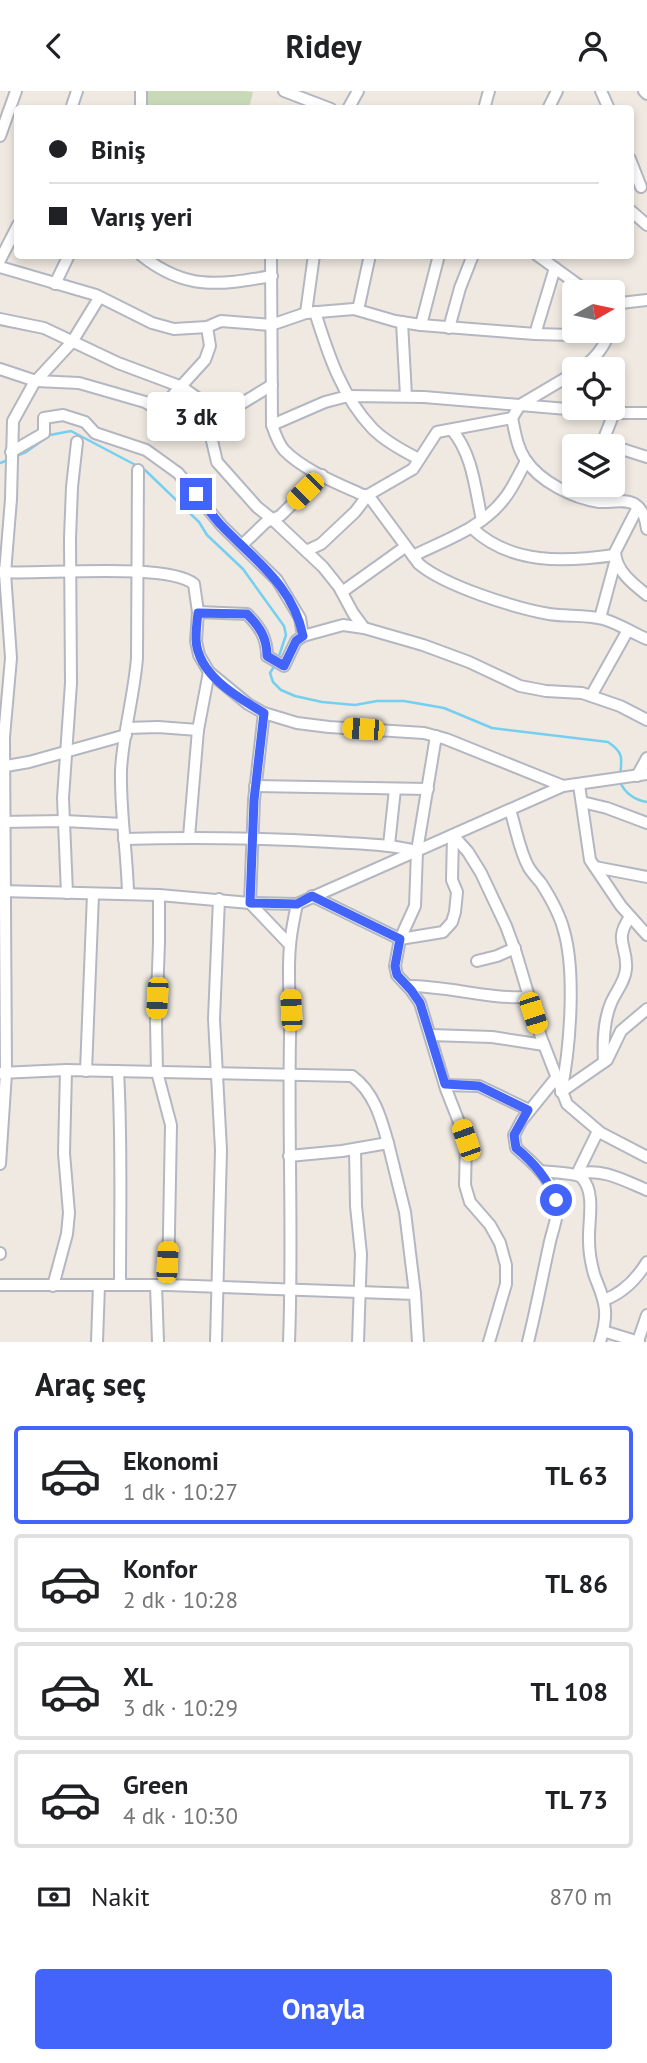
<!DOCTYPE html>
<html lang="tr">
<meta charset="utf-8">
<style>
body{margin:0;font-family:"PT Sans",sans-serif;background:#f6f6f6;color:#202124;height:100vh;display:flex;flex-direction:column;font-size:26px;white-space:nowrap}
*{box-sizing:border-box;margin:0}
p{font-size:23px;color:#757577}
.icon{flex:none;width:38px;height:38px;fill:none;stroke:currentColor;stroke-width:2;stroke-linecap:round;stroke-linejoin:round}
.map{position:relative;height:1251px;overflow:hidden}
.drawer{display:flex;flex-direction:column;background:#fff;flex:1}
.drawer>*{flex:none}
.guide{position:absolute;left:14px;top:14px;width:620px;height:154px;border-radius:7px;box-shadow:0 4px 10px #0003;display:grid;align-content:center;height:154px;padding:0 35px;background:#fff}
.needle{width:46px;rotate:81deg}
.controls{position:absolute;left:562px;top:189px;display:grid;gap:14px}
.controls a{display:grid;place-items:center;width:63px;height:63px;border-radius:7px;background:#fff;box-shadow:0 4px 10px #0003;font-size:35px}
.end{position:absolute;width:32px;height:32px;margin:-16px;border:9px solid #4264fb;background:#fff;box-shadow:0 0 0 4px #fff}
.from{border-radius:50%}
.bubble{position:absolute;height:49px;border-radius:7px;background:#fff;box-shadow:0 4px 10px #0003;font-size:23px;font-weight:800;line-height:49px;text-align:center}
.car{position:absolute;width:21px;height:42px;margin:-21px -10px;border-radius:9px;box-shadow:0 0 5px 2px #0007;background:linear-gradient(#f5c518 24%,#345 0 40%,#f5c518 0 76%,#345 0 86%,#f5c518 0)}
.guide b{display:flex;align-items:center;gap:24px;height:66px;font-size:26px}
.guide b+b{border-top:2px solid #e0e0e0}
.guide i{width:18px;height:18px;background:#202124}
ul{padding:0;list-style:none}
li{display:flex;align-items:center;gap:21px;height:98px;margin:0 14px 10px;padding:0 21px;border:4px solid #e0e0e0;border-radius:7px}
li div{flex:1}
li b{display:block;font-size:26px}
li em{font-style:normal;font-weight:800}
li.current{border-color:#4264fb}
li>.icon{width:63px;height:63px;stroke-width:1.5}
h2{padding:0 35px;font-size:32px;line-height:84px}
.pay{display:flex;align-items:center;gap:18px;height:77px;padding:0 35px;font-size:26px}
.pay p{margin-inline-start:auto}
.primary-button{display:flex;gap:14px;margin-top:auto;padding:14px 35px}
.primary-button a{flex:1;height:80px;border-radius:7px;background:#4264fb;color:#fff;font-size:28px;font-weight:800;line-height:80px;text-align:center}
header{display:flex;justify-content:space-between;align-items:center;height:91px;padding:0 35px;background:#fff;font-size:32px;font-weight:800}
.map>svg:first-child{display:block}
</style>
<header><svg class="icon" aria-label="back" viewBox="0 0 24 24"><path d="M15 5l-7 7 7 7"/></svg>Ridey<svg class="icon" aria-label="person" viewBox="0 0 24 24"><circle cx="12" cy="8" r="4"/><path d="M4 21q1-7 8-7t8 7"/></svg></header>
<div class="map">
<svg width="647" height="1251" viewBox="0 0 647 1251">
<rect width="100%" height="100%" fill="#efe9e1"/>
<path fill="#c8d9b8" d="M 148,0 L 244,0 L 253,1 L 249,17 L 146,18 Z"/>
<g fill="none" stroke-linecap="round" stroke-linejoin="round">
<g stroke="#75cff0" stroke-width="2.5">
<path d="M 14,366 L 26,361 L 50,344 L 71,340 L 145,379 L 199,431 L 207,444 L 243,478 L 284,535 L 286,544 L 278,568"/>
<path d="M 0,372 L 8,369"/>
<path d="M 275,574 L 270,582 L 273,591 L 281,599 L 295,605 L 322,611 L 355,614 L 377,610 L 404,610 L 444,617 L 492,637 L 608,651 C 624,662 622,667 620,685"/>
<path d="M 620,691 C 625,702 635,709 647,711"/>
</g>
<g stroke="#b4b7c1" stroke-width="14">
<g id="minor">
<path d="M 141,0 L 141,18"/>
<path d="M 284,0 L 331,18"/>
<path d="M 601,0 L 609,18"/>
<path d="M 644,0 L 647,3"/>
<path d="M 71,18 L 77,0"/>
<path d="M 348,18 L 358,0"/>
<path d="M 484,18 L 489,0"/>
<path d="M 548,18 L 557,0"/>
<path d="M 0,45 L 16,0"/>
<path d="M 630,68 L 641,96"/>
<path d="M 630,119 L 647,134"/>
<path d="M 141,164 C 186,200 219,194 272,185"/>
<path d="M 271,164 L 272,334 C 275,343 278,352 284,359 C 303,379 339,393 363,404 L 368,404 L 419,473 C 445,495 515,517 549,523 C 567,526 585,523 603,528 C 618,532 632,542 647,548"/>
<path d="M 537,164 L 588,201"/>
<path d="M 0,169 L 18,134"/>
<path d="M 0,176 L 96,204 L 152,232 L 174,238 L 207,236 L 221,230 L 271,234 L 306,222 L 354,218 L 395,230 L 421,234 L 439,164"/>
<path d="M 55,193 L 69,164"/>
<path d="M 612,213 L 647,209"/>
<path d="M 358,219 L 370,164"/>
<path d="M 315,221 C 328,263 342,306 373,338 C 386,351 403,360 419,368"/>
<path d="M 306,222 L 314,164"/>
<path d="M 0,228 L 44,237 L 118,272 L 182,296 L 196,306 L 205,320 L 217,371 L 257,416 L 272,428 L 323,476 L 339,496 L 353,522 L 364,537"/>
<path d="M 402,231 L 406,305"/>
<path d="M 421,234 L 535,243 L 608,245"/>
<path d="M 449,237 L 460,197 L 473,164"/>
<path d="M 535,243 L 555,177"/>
<path d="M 0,278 L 36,290 L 79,292 L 145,311 L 155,317 L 163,315 L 205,269 L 210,255 L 207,236"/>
<path d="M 580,278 C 593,270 606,255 609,240"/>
<path d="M 512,327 C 515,341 517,356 525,368 C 540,391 573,407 599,411 C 610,412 626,407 636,414 C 643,419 646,430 647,438"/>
<path d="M 208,333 L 272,294"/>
<path d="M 272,334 L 325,311 L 348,305 L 424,306 L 614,322 L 647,322"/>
<path d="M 452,339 C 473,364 475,398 482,429"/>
<path d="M 603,352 L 647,366"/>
<path d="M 601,355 L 614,322"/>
<path d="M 11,361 L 44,342 L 44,327 L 63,324 L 85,331 L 95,342 L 146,359 L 178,382 L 222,435 L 277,489 L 300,527 L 303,545 L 296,550 L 284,575 L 267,565 C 267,547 260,536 247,523 L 198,521"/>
<path d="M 638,416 L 615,461 C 616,480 633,493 647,504"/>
<path d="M 472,437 C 511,474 565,471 615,464"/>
<path d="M 242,454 L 266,431 L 280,425 L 322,384"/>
<path d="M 306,460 L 321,453 L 355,421 L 368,404 L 413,378 L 437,341 L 512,327 L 520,314 L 574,282"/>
<path d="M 413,465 C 445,449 482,437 504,408 C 513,397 519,383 526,370"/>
<path d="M 0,481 C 40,484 167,471 194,493 L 198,521 L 196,550 L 199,564 L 209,581 L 248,613 L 264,622 L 297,632 L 329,636 L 424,642 L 446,648 L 563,695"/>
<path d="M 342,501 L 405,456"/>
<path d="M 600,527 L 616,468"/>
<path d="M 303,545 L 343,534 L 364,537 L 423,554 L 469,571 L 520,595 L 546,600 L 582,602 L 620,615 L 647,629"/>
<path d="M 591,605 L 628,539"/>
<path d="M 264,622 L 254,709 L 250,812 L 290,854"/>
<path d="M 127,637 L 158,636 L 198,639"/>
<path d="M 436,645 L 417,760 L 415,815 L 400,848 L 395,875 L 397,884 L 411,899 L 420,912 L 446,998 L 466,1049 L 465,1094 L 470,1111 L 490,1134 L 500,1152 L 506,1174 L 506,1193 L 489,1251"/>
<path d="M 0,676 L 29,671 L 126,644"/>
<path d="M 637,685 L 647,667"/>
<path d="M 579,694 L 590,769 L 621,815 L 647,844"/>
<path d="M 255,695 L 428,698"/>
<path d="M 582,711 L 607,717 L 647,732"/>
<path d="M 510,719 C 516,737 519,758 528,775 C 531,781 537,787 541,792 C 550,806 560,824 564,840 C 576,882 570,959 561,1001"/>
<path d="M 0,731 L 64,730 L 123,733"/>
<path d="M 453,744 L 468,761 L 481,782 L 506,835 L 516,862 L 541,946 L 567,1013 L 601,1042 L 647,1066"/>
<path d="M 189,746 L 198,639 L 209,581"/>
<path d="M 124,748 C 193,746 262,747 331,751 C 360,753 389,753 417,760"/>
<path d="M 389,754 L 395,698"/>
<path d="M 595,776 L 647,786"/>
<path d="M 0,800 L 159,804 L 250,812 L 297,813 L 563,695 L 647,683"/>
<path d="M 67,802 L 63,707 L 71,592 L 70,447 L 72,396 L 77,351"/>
<path d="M 128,802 C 127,761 120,720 121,679 C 123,642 134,605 137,567 L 138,379"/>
<path d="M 159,804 L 159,852 L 156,931 L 157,981 L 171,1034 L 168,1194"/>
<path d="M 312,805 L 400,848 L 443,841 L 452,831 L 455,821 L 457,801 L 452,789 L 453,744"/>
<path d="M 477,870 L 497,865 L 515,857"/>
<path d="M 408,895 C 450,895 485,908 528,906"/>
<path d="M 430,944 L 492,946 L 544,954"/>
<path d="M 604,971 C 603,952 603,931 611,912 C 616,900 625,891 626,878 C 628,855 613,850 630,826"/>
<path d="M 86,980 L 93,803"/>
<path d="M 118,980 C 122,1051 120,1123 120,1194"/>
<path d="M 0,982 L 66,979 L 352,985 C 374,1001 381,1027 388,1052"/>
<path d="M 445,994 L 479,995 L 529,1019"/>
<path d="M 561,1001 L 607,969 L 621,940 L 647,918"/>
<path d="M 355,1058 L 356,1115 L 361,1163 L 358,1251"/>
<path d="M 289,1065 L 342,1060 L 388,1052 L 405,1121 L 415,1203"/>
<path d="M 0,1073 L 6,982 L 4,646 L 11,567 L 5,482 L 11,408 L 13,330 L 34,292 L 72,251 L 99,207"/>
<path d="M 540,1080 C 548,1081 578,1082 582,1087 C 596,1102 588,1131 589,1150 C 589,1161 591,1172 594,1183 C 598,1195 604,1205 605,1219 C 606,1230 603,1241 600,1251"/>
<path d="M 577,1083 C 601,1076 625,1090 647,1099"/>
<path d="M 577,1083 L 598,1040"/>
<path d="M 0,1162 L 0,1163"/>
<path d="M 0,1194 L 168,1194 L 415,1203 L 418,1251"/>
<path d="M 156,1194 L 158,1251"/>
<path d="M 53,1195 L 67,1143 L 69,1122 L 64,1062 L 66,979"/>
<path d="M 604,1209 C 623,1202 636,1189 647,1171"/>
<path d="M 603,1240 L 639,1251"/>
<path d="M 638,1250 L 647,1224"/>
<path d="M 97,1251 L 99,1194"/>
<path d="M 216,1251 L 221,1059 L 214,928 L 219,808"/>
<path d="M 289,1251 C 293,1149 288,1048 290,946 C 291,916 287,885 290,855 C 291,841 294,827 297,813"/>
<path d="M 528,1251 C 536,1219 542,1187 549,1155 C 552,1139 560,1124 556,1108 C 550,1086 532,1071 516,1057 L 514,1044 L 522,1029 L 556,987"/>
</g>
</g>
<use href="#minor" stroke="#fff" stroke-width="10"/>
</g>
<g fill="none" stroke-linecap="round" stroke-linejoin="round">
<path stroke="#4264fb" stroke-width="9" d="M 196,403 C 204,413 212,424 220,433 C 254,469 293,494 303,545 L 296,550 L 284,575 L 267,565 C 267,547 260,536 247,523 L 198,522 C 197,530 196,540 196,549 C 198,584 237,606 264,622 L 254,709 L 250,812 L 297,813 L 312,805 L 400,848 L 395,875 L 397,884 L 411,899 L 420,912 L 445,993 L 479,995 L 528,1019 L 514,1044 L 516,1057 C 534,1072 547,1087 556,1109"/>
</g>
</svg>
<div class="controls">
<a><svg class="needle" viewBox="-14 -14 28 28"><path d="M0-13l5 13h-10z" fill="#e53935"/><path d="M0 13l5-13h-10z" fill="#757577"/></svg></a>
<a><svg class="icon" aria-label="locate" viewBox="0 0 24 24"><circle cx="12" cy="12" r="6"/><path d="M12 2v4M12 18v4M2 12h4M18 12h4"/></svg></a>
<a><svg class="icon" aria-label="layers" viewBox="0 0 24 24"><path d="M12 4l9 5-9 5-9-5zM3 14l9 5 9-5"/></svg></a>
</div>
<i class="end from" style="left:556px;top:1109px"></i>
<i class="end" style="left:196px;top:403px"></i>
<div class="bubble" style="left:147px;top:301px;width:98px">3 dk</div>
<i class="car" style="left:305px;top:400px;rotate:225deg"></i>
<i class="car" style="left:363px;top:638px;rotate:274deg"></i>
<i class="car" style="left:157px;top:907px;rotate:183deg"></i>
<i class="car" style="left:291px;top:919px;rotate:357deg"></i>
<i class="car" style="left:533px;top:922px;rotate:162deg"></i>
<i class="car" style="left:466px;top:1049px;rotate:341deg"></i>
<i class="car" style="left:167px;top:1171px;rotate:3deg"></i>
<div class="guide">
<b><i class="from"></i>Biniş</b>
<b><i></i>Varış yeri</b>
</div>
</div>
<section class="drawer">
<h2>Araç seç</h2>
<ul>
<li class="current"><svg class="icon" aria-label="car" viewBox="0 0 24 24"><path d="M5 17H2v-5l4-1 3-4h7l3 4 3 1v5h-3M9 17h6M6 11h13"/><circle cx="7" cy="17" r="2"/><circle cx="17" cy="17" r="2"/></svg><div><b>Ekonomi</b><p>1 dk · 10:27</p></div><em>TL 63</em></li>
<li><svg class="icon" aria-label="car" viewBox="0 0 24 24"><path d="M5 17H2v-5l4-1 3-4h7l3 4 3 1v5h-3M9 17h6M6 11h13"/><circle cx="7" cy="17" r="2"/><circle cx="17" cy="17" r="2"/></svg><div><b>Konfor</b><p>2 dk · 10:28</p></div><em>TL 86</em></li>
<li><svg class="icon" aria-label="car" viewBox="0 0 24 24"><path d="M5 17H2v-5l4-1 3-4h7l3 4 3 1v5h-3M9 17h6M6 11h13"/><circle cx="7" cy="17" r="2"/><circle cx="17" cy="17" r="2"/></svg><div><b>XL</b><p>3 dk · 10:29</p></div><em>TL 108</em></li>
<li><svg class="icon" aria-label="car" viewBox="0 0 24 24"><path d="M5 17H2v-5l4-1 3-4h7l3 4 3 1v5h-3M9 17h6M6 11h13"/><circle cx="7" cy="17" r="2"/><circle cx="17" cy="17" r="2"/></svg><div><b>Green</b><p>4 dk · 10:30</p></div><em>TL 73</em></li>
</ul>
<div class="pay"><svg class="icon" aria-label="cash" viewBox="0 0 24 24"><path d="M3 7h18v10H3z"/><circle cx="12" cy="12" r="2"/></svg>Nakit<p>870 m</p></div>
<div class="primary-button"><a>Onayla</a></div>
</section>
